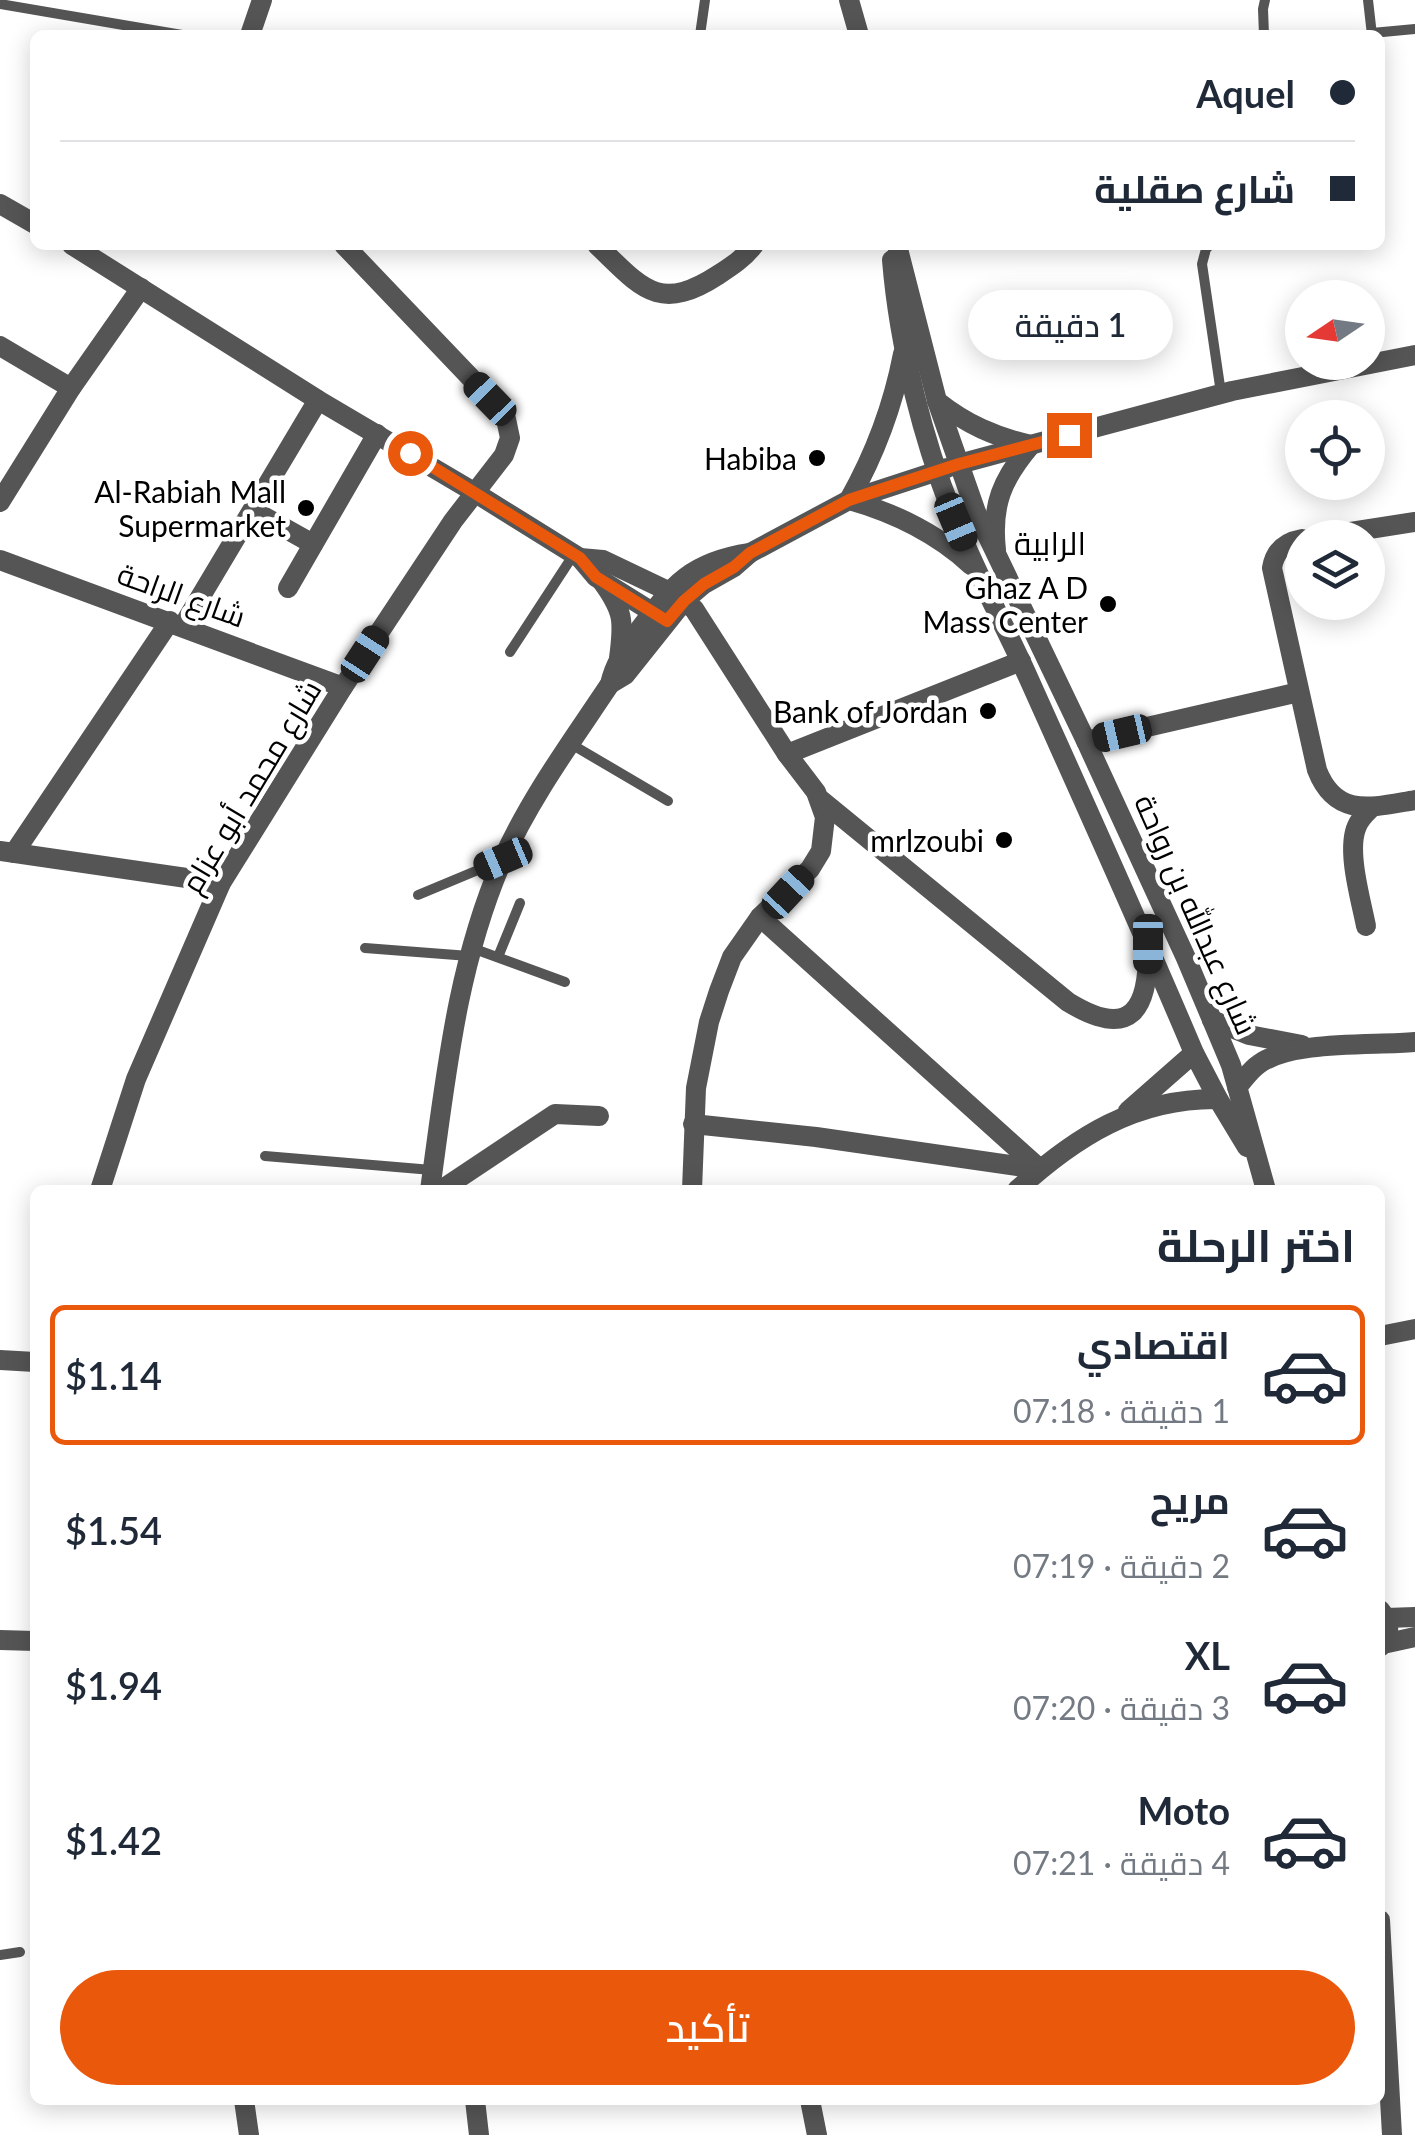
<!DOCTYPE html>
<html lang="ar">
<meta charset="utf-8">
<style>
body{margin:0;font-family:Lato,Cairo,sans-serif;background:#f2f2f3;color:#1f2937;direction:rtl;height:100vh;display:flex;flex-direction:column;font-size:38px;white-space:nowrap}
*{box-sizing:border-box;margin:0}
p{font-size:32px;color:#747a83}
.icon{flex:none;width:55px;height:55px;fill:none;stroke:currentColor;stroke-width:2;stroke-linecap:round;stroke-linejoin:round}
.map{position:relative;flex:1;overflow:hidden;direction:ltr}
.side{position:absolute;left:30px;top:1185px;width:1355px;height:920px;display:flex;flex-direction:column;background:#fff;border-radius:15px;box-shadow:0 5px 25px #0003;direction:rtl}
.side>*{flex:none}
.guide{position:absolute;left:30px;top:30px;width:1355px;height:220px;border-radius:15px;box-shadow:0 5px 25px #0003;direction:rtl;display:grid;align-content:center;height:220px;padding:0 30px;background:#fff}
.needle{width:65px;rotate:257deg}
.buttons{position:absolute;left:1285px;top:280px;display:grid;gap:20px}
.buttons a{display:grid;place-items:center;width:100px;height:100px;border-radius:50%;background:#fff;box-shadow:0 5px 25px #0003;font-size:50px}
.end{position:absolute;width:45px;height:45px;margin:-22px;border:12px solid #ea580c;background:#fff;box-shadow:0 0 0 5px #fff}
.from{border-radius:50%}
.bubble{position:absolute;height:70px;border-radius:35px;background:#fff;box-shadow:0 5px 25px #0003;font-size:32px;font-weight:600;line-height:70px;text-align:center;direction:rtl}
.car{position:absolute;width:30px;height:60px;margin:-30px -15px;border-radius:12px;box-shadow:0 0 8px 2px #0007;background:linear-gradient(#222 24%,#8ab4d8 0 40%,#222 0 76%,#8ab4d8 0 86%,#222 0)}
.guide b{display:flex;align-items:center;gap:35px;height:95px;font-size:38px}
.guide b+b{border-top:2px solid #e0e1e3}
.guide i{width:25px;height:25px;background:#1f2937}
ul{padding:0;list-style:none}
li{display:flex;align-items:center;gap:30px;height:140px;margin:0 20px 15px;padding:0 10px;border:5px solid transparent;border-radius:15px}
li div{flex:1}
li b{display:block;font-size:38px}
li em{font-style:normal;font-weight:600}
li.on{border-color:#ea580c}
li>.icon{width:90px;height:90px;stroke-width:1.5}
h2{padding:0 30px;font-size:45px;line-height:120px}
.primary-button{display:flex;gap:20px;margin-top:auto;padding:20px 30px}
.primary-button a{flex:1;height:115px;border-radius:60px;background:#ea580c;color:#fff;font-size:40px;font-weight:600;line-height:115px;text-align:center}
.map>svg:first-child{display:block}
</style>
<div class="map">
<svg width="1415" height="2135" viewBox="0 0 1415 2135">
<rect width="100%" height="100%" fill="#fff"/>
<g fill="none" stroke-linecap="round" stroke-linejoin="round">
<g stroke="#555" stroke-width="10">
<path d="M 1368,0 L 1372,35"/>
<path d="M 0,4 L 182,35"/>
<path d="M 1372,33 L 1415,29"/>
<path d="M 700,35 L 705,0"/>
<path d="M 1264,35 L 1263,9 L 1265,0"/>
<path d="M 1210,245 L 1206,249 L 1202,264 L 1221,393"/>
<path d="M 510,652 L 574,554"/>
<path d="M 571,744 L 668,801"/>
<path d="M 418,895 L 502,860"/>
<path d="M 365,948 L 469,956"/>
<path d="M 472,948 L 565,982"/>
<path d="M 498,957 L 520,903"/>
<path d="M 265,1156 L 432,1170"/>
<path d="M 0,1955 L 20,1952"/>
</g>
<g stroke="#555" stroke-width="20">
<path d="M 250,35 L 262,0"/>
<path d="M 0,204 L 35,224"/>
<path d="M 72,245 L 318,400 L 474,492 L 580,558 L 596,577 L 665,620"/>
<path d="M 597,245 C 641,287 658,314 718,275 C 732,266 744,258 754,245"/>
<path d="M 0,346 L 71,388"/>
<path d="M 937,401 C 966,424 995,437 1031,445 C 1002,479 991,505 996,550"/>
<path d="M 959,464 L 1232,391 L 1415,355"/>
<path d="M 0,502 L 71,388 L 141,288"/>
<path d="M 254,511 L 313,544"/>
<path d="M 1312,538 L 1415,522"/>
<path d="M 1302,539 C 1285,542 1275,550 1272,568 L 1317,770 C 1336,819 1373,807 1415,800"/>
<path d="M 580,558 L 603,560 L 668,591 L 694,609 L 787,754 L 816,792 L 825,817 L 821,851 L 810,869 L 760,917 L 732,957 L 719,991 L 709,1022 L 696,1088 L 692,1190"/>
<path d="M 0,560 L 343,687"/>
<path d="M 288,588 L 377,434"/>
<path d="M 183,626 L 318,400"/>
<path d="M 1086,741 L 1299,692"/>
<path d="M 787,754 L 1021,661"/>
<path d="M 821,800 L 1068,1002 C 1132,1041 1149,1009 1148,946"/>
<path d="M 0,851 L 221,883"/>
<path d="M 14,853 L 170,621"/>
<path d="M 760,917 L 1040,1169"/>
<path d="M 1366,926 C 1361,900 1346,850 1357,826 C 1360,818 1366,813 1372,807"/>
<path d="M 1212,1020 L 1249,1035 L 1302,1045"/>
<path d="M 1237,1087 C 1244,1080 1250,1070 1259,1064 C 1292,1040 1373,1046 1415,1042"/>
<path d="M 1128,1111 L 1194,1053"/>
<path d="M 693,1124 L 816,1137 L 1038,1169"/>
<path d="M 100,1190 L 136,1079 L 221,883 L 343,687 L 453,521 L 504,455 L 510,438 L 506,419 L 491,399 L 344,245"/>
<path d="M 441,1190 L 555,1114 L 599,1116"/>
<path d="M 1017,1190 C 1075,1137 1136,1098 1218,1099"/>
<path d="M 1380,1336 L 1415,1329"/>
<path d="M 0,1640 L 35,1641"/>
<path d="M 244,2100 L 249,2135"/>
<path d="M 810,2100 L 817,2135"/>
</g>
<g stroke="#555" stroke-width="20">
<path d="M 849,0 L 859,35"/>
<path d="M 897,245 L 937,401 L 976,512 L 1086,741 L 1186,958 L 1231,1065 L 1266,1190"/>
<path d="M 892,260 C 899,347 924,445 957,525 C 978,577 1005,626 1028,677 C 1084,802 1141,927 1194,1053 L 1218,1099 L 1247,1147"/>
<path d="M 903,354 C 893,406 875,454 849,500 C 895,513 936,533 971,565"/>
<path d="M 601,580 C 624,611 624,621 619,658"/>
<path d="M 610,684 L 625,675 L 684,601 L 704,584 L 734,567 L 750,553 L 849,500 L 947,468"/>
<path d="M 430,1190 C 446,1077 456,968 502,861 C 530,798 572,741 610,684 C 615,662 626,648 639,630 C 673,585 690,562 750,553"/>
<path d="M 0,1360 L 35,1362"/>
<path d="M 1380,1610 C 1390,1622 1392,1635 1380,1647"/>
<path d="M 1386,1618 L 1415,1617"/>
<path d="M 1383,1644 L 1415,1637"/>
<path d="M 1380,1920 L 1392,2135"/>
<path d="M 475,2100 L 479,2135"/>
</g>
</g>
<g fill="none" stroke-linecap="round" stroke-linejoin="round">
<path stroke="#ea580c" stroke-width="12" d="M 410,453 L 580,558 L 596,577 L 667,621 L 684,601 L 704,584 L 734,567 L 750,553 L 849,500 L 959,464 L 1069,435"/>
</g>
<g fill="#000" stroke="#fff" stroke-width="4">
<circle cx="817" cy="458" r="10"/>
<circle cx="306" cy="508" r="10"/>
<circle cx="1108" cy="604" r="10"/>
<circle cx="988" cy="711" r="10"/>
<circle cx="1004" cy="840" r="10"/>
</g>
<g text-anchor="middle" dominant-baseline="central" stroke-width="9" stroke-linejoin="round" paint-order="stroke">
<g font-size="30" fill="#000" stroke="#fff" text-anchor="end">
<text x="797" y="458">Habiba</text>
<text x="286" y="491">Al-Rabiah Mall<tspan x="286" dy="34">Supermarket</tspan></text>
<text x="1088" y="587">Ghaz A D<tspan x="1088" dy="34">Mass Center</tspan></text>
<text x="968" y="711">Bank of Jordan</text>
<text x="984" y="840">mrlzoubi</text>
</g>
<g font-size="30" fill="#000" stroke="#fff">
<text transform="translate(182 594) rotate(20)">شارع الراحة</text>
<text transform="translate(250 786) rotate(-59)">شارع محمد أبو عزام</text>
<text transform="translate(1197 914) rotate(66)">شارع عبدالله بن رواحة</text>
</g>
<g font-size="32" fill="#000" stroke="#fff">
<text x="1050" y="542">الرابية</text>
</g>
</g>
</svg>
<div class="buttons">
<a><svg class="needle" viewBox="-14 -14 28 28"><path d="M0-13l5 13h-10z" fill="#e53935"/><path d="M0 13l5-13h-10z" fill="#747a83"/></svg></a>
<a><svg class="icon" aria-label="locate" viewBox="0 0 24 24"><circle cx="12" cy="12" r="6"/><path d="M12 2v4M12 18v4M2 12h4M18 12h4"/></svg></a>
<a><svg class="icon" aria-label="layers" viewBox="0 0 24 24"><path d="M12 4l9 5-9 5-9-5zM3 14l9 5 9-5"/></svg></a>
</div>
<i class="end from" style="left:410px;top:453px"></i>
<i class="end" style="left:1069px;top:435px"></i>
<div class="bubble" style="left:968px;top:290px;width:205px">1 دقيقة</div>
<i class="car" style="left:490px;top:399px;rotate:316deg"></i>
<i class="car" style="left:956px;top:522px;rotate:157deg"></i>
<i class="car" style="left:365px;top:654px;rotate:33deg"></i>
<i class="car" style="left:1122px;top:733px;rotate:257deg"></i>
<i class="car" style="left:503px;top:859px;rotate:247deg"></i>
<i class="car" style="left:788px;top:892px;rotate:43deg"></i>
<i class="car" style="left:1148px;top:944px;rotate:180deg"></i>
<div class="guide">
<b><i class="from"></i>Aquel</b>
<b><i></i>شارع صقلية</b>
</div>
<section class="side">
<h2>اختر الرحلة</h2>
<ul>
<li class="on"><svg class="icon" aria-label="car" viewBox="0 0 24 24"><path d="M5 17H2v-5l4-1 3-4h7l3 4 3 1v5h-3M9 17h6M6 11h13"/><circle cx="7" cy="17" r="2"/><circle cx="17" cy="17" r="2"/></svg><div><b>اقتصادي</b><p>1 دقيقة · 07:18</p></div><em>$1.14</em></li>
<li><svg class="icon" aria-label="car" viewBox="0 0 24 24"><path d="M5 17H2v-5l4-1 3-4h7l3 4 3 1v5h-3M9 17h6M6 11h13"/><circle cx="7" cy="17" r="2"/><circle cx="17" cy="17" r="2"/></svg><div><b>مريح</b><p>2 دقيقة · 07:19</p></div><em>$1.54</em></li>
<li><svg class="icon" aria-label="car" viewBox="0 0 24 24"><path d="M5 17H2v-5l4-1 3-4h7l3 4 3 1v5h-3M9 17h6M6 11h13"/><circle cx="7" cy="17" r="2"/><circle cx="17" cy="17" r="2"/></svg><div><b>XL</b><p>3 دقيقة · 07:20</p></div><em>$1.94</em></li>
<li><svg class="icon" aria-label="car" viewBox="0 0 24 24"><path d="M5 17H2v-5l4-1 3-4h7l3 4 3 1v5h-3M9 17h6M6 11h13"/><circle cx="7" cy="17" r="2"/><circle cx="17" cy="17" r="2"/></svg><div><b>Moto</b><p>4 دقيقة · 07:21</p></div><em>$1.42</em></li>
</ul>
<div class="primary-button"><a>تأكيد</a></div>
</section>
</div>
